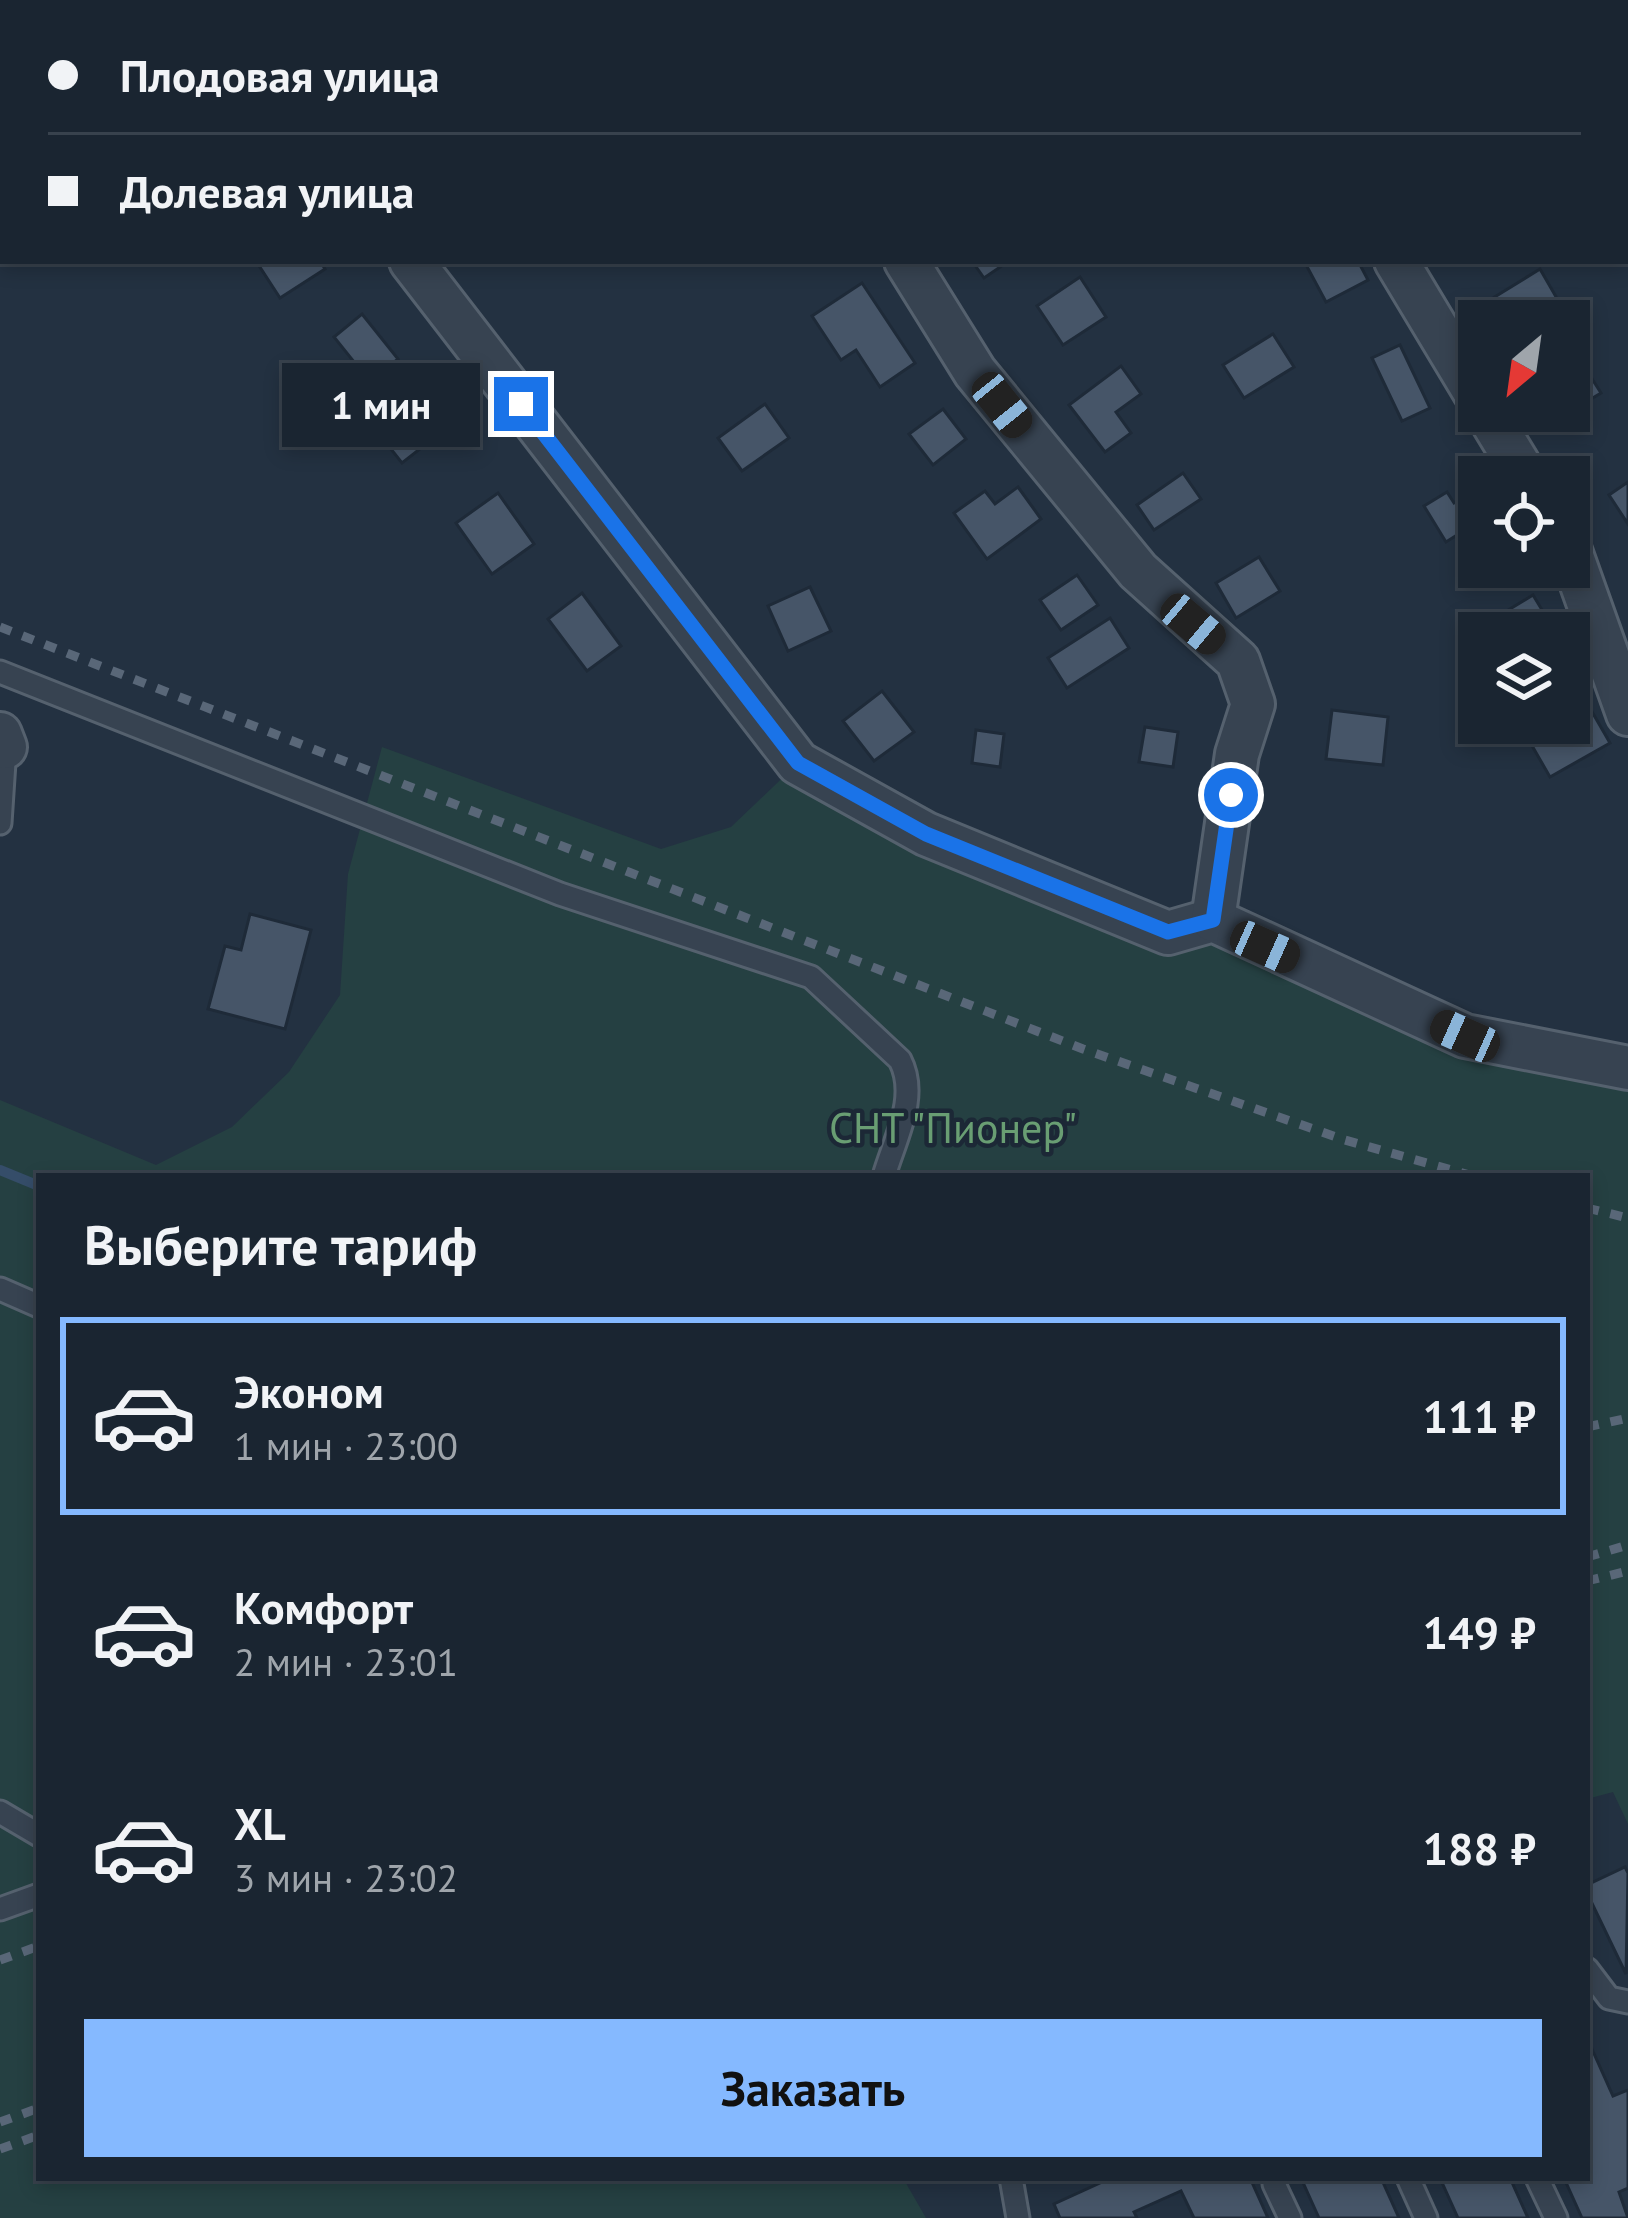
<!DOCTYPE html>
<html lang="ru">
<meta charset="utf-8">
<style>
body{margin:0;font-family:"PT Sans",sans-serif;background:#27313d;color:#f1f3f6;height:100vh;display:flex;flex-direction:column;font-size:45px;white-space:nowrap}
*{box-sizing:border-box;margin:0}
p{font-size:39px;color:#9fa5ab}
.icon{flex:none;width:66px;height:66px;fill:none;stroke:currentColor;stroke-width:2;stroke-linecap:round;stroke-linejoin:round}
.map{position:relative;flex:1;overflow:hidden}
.panel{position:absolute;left:36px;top:1173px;width:1554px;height:1008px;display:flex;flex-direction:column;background:#1a2531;border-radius:0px;box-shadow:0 6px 18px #0003,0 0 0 3px #38424d}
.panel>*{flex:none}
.guide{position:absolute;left:0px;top:0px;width:1629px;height:264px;box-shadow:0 6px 18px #0003,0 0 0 3px #38424d;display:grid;align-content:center;height:264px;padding:0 48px;background:#1a2531}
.needle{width:78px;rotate:209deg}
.fabs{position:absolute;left:1458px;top:300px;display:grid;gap:24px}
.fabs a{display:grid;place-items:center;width:132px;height:132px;border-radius:0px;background:#1a2531;box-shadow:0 6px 18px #0003,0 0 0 3px #38424d;font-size:60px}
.end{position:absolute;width:54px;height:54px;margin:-27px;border:15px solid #1a73e8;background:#fff;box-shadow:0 0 0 6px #fff}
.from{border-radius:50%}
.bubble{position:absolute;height:84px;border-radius:0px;background:#1a2531;box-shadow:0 6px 18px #0003,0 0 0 3px #38424d;font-size:39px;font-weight:600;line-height:84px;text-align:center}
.car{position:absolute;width:36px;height:72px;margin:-36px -18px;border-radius:15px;box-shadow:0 0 9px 3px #0007;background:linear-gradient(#222 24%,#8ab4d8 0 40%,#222 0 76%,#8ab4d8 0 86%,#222 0)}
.guide b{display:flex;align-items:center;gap:42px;height:114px;font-size:45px}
.guide b+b{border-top:3px solid #38424d}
.guide i{width:30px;height:30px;background:#f1f3f6}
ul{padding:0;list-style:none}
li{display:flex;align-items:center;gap:36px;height:198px;margin:0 24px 18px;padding:0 24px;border:6px solid transparent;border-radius:0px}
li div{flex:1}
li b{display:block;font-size:45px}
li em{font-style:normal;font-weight:600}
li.current{border-color:#85b9ff}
li>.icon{width:108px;height:108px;stroke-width:1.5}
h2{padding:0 48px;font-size:54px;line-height:144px}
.action{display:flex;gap:24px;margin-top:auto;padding:24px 48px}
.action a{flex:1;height:138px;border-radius:0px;background:#85b9ff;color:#111;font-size:48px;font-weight:600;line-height:138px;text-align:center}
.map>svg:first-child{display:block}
</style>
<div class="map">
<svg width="1628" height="2218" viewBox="0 0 1628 2218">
<rect width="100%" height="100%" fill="#233141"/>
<path fill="#254042" d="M 382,747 L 661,849 L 731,827 L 798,763 L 926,834 L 1628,1068 L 1628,1824 L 1613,1792 L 1587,1799 L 1587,1176 L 39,1176 L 39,2178 L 903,2178 L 926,2218 L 0,2218 L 0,1100 L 156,1165 L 232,1127 L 289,1072 L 340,995 L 348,874 Z"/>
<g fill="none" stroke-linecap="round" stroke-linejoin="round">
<path stroke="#354d69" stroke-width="10" d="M 0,1170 L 39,1186"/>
</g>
<g fill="#465568" stroke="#1e2a38" stroke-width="3">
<path d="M 256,261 L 320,261 L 325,269 L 280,298 Z"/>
<path d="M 972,261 L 1009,261 L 984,278 Z"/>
<path d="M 1304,261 L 1358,261 L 1368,280 L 1326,302 Z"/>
<path d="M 1540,269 L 1559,302 L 1527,321 L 1508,321 L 1493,298 Z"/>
<path d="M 1080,277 L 1106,317 L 1063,345 L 1037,306 Z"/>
<path d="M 862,283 L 915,363 L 880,387 L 856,350 L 841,360 L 812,316 Z"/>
<path d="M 362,314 L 398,359 L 370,382 L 334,337 Z"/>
<path d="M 1273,334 L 1294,367 L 1244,398 L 1223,365 Z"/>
<path d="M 1400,345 L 1430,408 L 1402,421 L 1372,358 Z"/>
<path d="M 1582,363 L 1601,393 L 1566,414 L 1569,370 Z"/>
<path d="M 1121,366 L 1141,394 L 1116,412 L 1131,433 L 1105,452 L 1069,405 Z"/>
<path d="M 765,404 L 789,438 L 742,471 L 718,438 Z"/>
<path d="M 943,409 L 966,439 L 933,465 L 909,434 Z"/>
<path d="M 398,411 L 425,445 L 402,463 L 375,429 Z"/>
<path d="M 1183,473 L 1201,499 L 1154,530 L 1137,505 Z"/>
<path d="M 1628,482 L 1628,524 L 1609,495 Z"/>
<path d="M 1018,487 L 1041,519 L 987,559 L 954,513 L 985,491 L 995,504 Z"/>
<path d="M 1447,492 L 1454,503 L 1470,492 L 1479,521 L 1446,542 L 1424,506 Z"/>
<path d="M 498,493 L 534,544 L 492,574 L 456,523 Z"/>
<path d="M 1259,557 L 1280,591 L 1236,618 L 1216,583 Z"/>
<path d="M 1077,575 L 1098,605 L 1061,630 L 1040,600 Z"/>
<path d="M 810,587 L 831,631 L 788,651 L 768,606 Z"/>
<path d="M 582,593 L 621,646 L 587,671 L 548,619 Z"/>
<path d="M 1533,595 L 1556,633 L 1518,633 L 1505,612 Z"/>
<path d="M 1110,618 L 1129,648 L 1067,688 L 1048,658 Z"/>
<path d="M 1576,684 L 1610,743 L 1550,777 L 1519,723 L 1569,723 L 1569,688 Z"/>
<path d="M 882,691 L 914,732 L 874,761 L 843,721 Z"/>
<path d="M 1332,710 L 1388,717 L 1383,765 L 1326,759 Z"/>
<path d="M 1145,727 L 1178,732 L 1173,767 L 1139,762 Z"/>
<path d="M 976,730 L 1004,734 L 1000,767 L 972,763 Z"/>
<path d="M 250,914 L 311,930 L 285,1029 L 208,1009 L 225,946 L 241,950 Z"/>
<path d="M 1625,1867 L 1628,1873 L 1626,1974 L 1587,1893 L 1587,1885 Z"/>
<path d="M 1587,2038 L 1613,2096 L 1628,2090 L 1628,2188 L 1619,2192 L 1628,2218 L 1582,2218 L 1564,2178 L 1587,2178 Z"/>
<path d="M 1111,2178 L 1250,2178 L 1268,2218 L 1194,2218 L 1181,2191 L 1134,2212 L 1137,2218 L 1060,2218 L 1054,2204 Z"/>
<path d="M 1301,2178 L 1381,2178 L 1399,2218 L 1319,2218 Z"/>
<path d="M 1440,2178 L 1510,2178 L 1528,2218 L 1458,2218 Z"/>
</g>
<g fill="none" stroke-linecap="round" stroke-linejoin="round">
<g stroke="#55616e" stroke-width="27">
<g id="service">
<path d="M 0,672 L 560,894 L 811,977 L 900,1060 C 919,1097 895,1138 884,1176"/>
<path d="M 0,823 L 5,747"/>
<path d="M 0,1289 L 39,1306"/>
<path d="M 0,1812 L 39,1835"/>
<path d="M 0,1909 L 39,1895"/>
<path d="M 1587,1969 L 1609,1998 L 1628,2002"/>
<path d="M 1011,2178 L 1018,2218"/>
<path d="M 1408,2178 L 1426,2218"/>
<path d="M 1537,2178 L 1556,2218"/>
<path d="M 1274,2184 L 1290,2218"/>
</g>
</g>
<g stroke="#55616e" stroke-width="48">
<g id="minor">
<path d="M 210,0 L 212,3"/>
<path d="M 739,0 L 741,3"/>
<path d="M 1238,0 L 1240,3"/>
<path d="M 411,261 L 798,763 L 926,834 L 1168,933 L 1213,920 L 1465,1036 L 1628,1068"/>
<path d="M 906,261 L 975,372 L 1138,571 L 1238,661 L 1253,704 L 1237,754 L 1213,920"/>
<path d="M 1396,261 L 1479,399"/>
<path d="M 1486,411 L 1526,477"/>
<path d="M 1569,548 L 1628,714"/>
<path d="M 0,734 L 5,747"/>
</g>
</g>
<use href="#service" stroke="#374351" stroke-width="21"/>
<use href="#minor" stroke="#374351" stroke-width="42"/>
<g stroke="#596778" stroke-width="9" stroke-dasharray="12 12" stroke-linecap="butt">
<path d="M 0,627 L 1083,1049 L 1345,1140 L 1473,1176"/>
<path d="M 1587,1208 L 1628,1218"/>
<path d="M 1587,1427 L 1628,1418"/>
<path d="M 1587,1557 L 1628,1545"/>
<path d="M 1587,1581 L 1628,1571"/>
<path d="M 0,1960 L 39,1946"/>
<path d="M 0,2122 L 39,2108"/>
<path d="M 0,2149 L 39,2135"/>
</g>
</g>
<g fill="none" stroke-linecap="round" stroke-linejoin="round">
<path stroke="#1a73e8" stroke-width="15" d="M 521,404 L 798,763 L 926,834 L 1168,932 L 1213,920 L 1231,795"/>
</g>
<g text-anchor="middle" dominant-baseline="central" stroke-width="9" stroke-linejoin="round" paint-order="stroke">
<g font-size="42" fill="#699e73" stroke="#1c2836">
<text x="953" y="1127">СНТ "Пионер"</text>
</g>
</g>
</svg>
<div class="fabs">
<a><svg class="needle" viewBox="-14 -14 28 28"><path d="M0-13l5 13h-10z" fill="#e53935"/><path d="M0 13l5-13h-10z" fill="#9fa5ab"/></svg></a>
<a><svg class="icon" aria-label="locate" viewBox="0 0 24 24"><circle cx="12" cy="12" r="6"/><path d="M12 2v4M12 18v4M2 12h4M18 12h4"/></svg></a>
<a><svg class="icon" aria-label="layers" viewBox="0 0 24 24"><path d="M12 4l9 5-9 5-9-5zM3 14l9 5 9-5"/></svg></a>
</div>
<i class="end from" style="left:1231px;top:795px"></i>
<i class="end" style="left:521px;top:404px"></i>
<div class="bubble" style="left:282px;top:363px;width:198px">1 мин</div>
<i class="car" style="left:1002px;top:405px;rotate:141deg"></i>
<i class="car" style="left:1193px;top:624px;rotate:130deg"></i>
<i class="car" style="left:1265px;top:947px;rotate:114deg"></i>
<i class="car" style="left:1465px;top:1036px;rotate:294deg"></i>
<div class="guide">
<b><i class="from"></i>Плодовая улица</b>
<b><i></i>Долевая улица</b>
</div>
<section class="panel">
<h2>Выберите тариф</h2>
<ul>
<li class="current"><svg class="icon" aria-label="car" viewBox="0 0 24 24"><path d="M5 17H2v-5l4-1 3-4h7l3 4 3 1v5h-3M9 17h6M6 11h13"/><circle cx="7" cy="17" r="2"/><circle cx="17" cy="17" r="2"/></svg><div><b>Эконом</b><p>1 мин · 23:00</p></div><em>111 ₽</em></li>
<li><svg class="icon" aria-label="car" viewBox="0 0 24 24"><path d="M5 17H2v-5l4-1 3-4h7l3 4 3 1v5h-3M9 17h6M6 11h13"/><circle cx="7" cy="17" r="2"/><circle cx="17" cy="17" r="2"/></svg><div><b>Комфорт</b><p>2 мин · 23:01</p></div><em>149 ₽</em></li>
<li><svg class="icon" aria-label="car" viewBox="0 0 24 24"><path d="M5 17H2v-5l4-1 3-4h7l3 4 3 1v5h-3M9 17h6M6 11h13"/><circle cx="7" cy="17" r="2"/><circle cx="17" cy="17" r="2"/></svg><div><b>XL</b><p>3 мин · 23:02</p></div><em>188 ₽</em></li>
</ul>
<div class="action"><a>Заказать</a></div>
</section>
</div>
